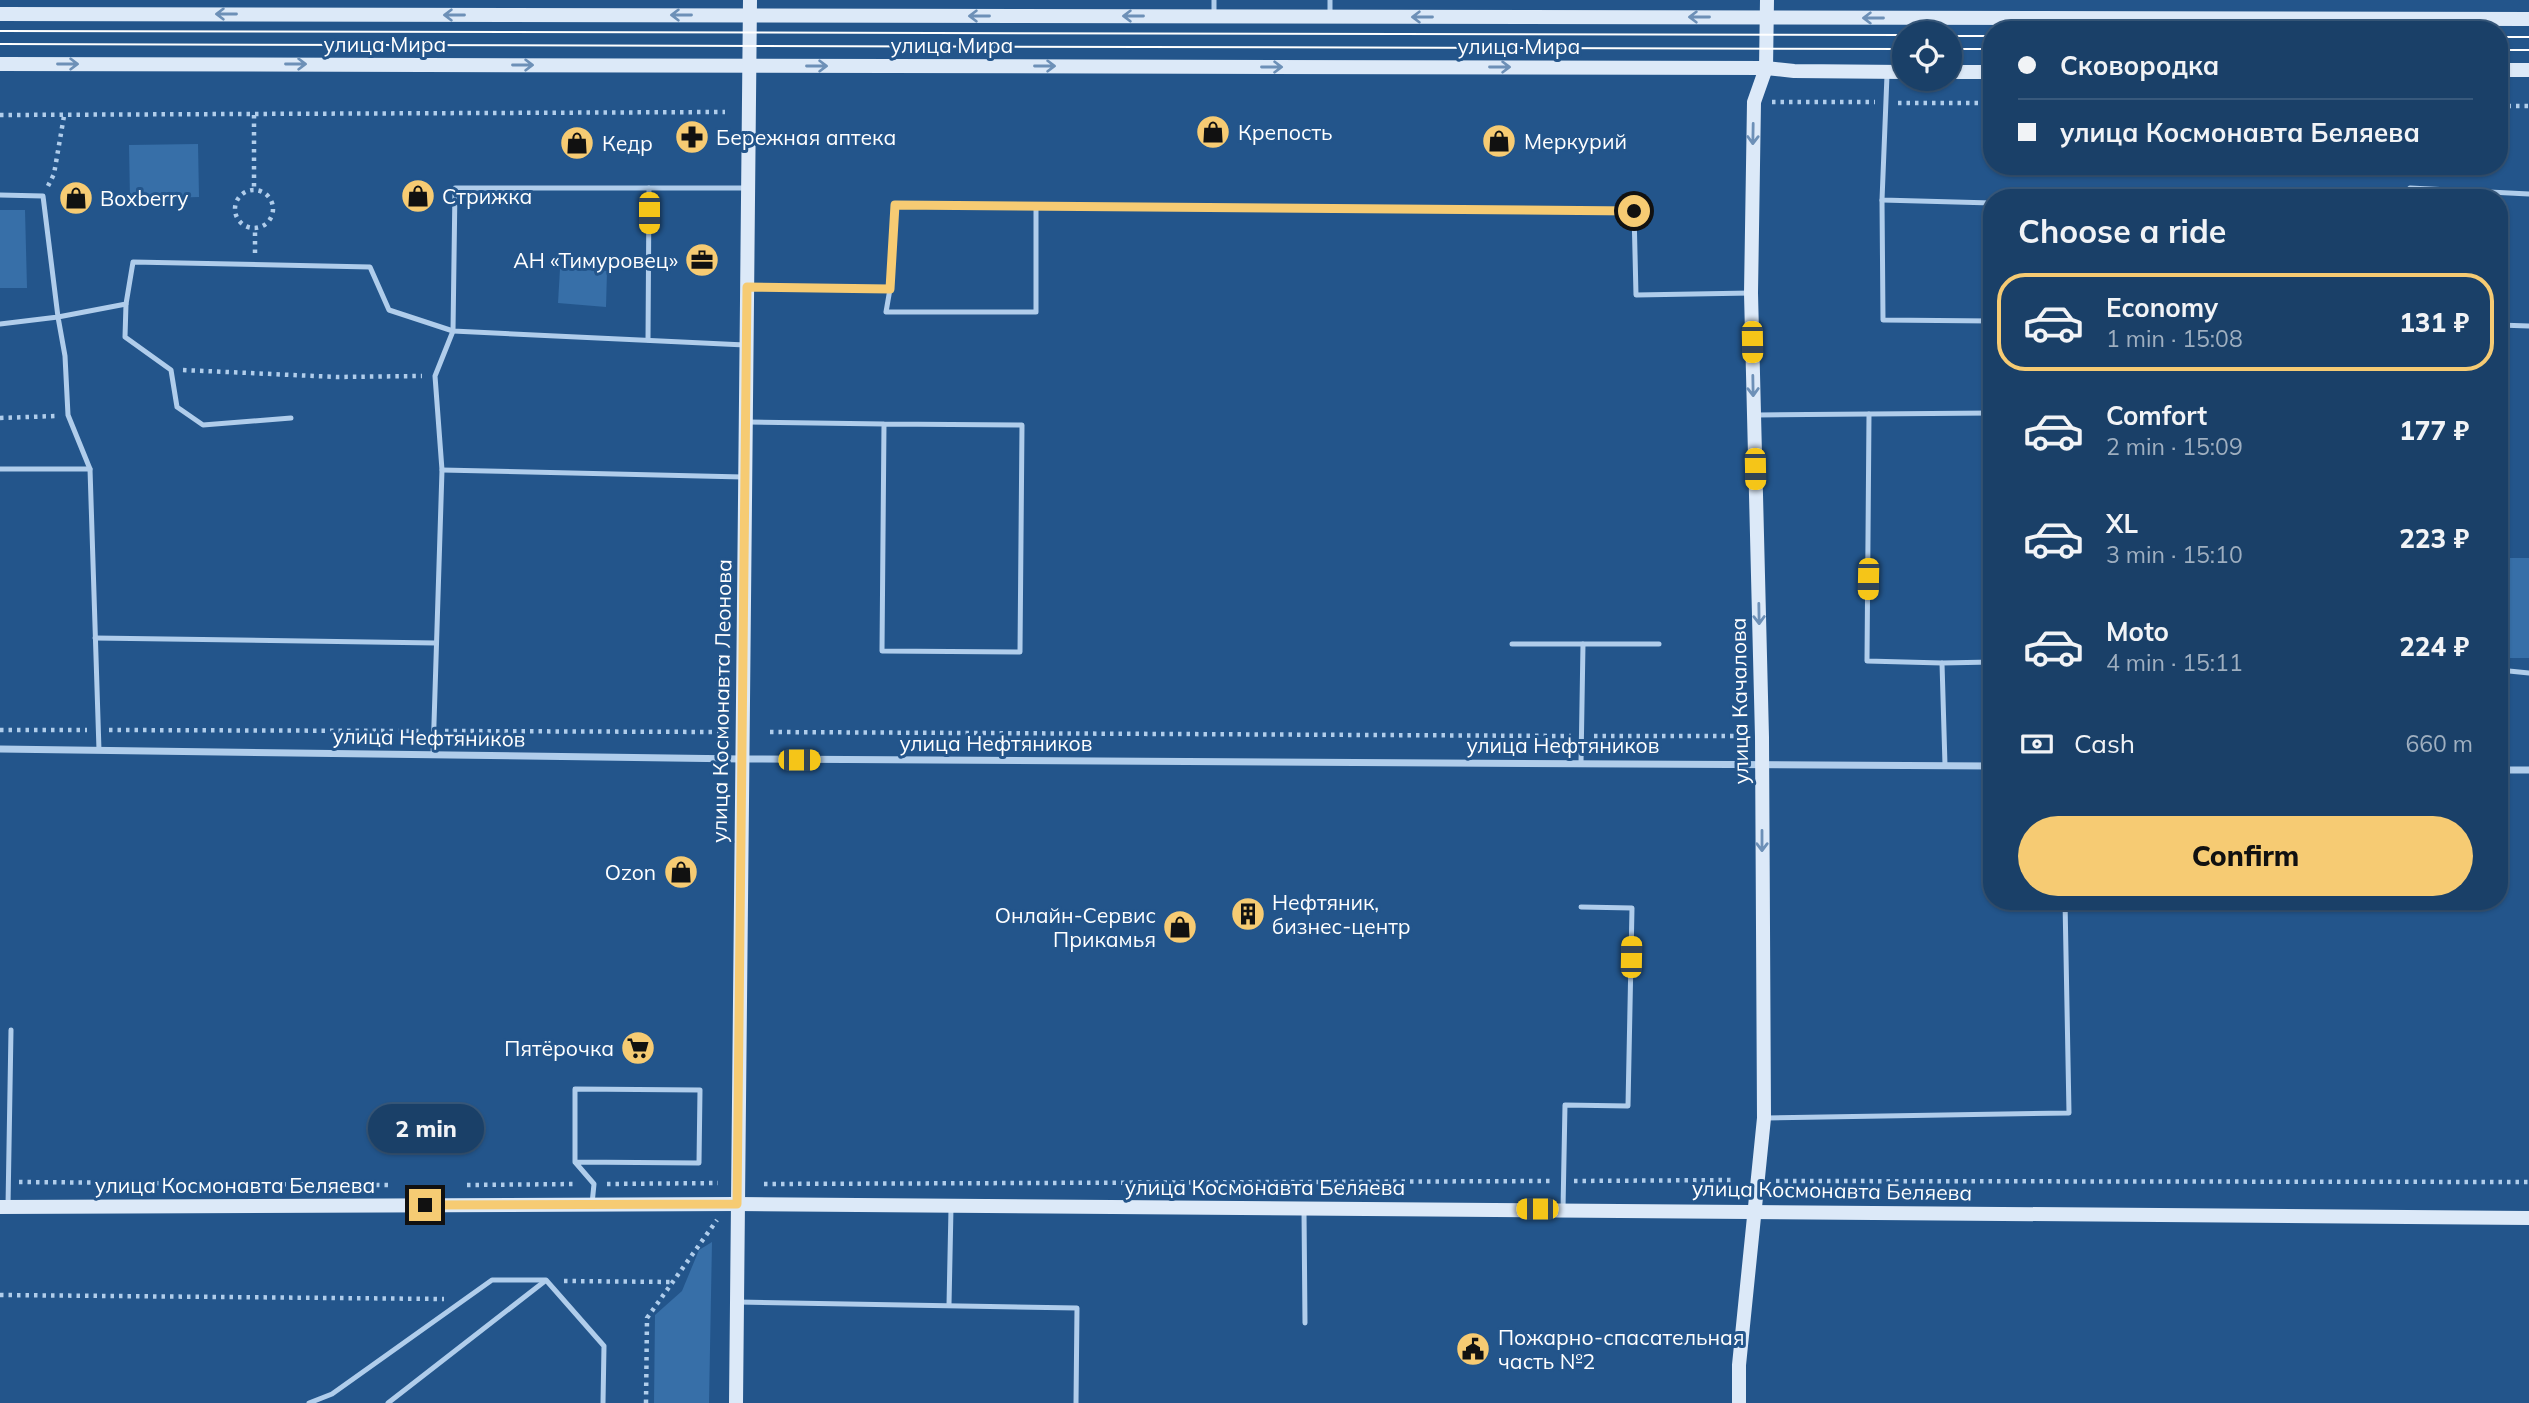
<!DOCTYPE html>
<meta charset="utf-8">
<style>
body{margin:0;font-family:Mulish,sans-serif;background:#23476e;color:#f1f3f6;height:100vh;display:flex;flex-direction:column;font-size:26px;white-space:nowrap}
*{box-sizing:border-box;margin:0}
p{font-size:23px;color:#9fafc0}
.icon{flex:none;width:38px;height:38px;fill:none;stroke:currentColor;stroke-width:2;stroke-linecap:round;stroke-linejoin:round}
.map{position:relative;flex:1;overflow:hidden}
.drawer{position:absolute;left:1983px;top:189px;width:525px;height:721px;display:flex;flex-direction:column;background:#1a4068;border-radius:28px;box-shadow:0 2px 5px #0004,0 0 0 2px #38597c}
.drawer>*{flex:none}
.top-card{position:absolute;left:1983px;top:21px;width:525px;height:154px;border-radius:28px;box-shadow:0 2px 5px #0004,0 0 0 2px #38597c;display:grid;align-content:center;height:154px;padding:0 35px;background:#1a4068}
.controls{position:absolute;left:1892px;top:21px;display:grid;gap:14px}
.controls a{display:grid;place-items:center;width:70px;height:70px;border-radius:50%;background:#1a4068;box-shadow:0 2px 5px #0004,0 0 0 2px #38597c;font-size:35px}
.end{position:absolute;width:32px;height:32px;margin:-16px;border:9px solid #f6cb73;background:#111;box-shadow:0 0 0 4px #111}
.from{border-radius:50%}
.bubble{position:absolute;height:49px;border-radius:24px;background:#1a4068;box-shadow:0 2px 5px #0004,0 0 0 2px #38597c;font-size:23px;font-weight:800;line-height:49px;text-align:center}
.car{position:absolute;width:21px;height:42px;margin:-21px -10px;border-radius:9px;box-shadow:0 0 5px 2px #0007;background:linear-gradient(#f5c518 24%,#345 0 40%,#f5c518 0 76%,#345 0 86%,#f5c518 0)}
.top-card b{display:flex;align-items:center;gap:24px;height:66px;font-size:26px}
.top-card b+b{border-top:2px solid #38597c}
.top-card i{width:18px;height:18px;background:#f1f3f6}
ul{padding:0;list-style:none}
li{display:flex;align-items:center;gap:21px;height:98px;margin:0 14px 10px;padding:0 21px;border:4px solid transparent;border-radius:28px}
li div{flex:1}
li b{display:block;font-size:26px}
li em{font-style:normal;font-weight:800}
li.active{border-color:#f6cb73}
li>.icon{width:63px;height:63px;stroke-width:1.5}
h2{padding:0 35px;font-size:32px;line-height:84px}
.pay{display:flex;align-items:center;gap:18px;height:77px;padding:0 35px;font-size:26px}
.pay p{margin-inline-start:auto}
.button{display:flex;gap:14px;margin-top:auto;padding:14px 35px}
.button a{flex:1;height:80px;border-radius:42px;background:#f6cb73;color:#111;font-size:28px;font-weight:800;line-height:80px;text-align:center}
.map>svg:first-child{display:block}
</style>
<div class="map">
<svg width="2529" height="1403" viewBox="0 0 2529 1403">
<rect width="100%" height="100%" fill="#23558b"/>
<g fill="#376fa8">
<path d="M 198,144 L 199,197 L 130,199 L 129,145 Z"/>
<path d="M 0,210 L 25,210 L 27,288 L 0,288 Z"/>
<path d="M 560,269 L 607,271 L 606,307 L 558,303 Z"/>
<rect x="2499" y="558" width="30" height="100"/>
<path d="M 712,1242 L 709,1403 L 654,1403 L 655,1315 L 682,1291 L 699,1250 Z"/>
</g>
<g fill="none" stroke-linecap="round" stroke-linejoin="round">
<g stroke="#b0cdeb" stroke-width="4.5" stroke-dasharray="3.5 5" stroke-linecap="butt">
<path d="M 1772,102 L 1875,102"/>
<path d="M 1898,103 L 1992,103"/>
<path d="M 2499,106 L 2529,106"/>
<path d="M 0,115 L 725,112"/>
<path d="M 254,115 L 254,189"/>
<path d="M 48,186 L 54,174 L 64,116"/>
<circle cx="254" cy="209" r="19"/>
<path d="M 255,253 L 255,229"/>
<path d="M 183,370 L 337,377 L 422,376"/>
<path d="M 0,418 L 55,416"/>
<path d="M 0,730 L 87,730"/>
<path d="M 109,730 L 423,731"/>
<path d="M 445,731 L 721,732"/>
<path d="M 770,732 L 1571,736"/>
<path d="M 1594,736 L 1735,736"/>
<path d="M 1574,1181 L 1734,1180"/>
<path d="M 1776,1181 L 2529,1182"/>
<path d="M 19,1182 L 388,1185"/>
<path d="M 607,1184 L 718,1183"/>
<path d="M 764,1184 L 1551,1181"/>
<path d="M 467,1185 L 577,1184"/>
<path d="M 564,1281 L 674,1282"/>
<path d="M 0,1295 L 444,1299"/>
<path d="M 646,1403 L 647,1318 L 717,1220"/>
</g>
<g stroke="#b0cdeb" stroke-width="5">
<path d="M 1214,14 L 1214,0"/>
<path d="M 1330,14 L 1330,0"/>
<path d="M 1887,75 L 1882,200 L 1992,203"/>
<path d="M 0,195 L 43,196 L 58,317 L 0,324"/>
<path d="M 2401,198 L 2410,188 L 2529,194"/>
<path d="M 1882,200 L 1883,320 L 1992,321"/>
<path d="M 749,287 L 890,289 L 895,205 L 1634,211 L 1636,295 L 1751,293"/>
<path d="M 890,289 L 886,312 L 1036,312 L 1036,206"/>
<path d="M 126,304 L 125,337 L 171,370 L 177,407 L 203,425 L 291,418"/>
<path d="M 2499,325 L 2529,326"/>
<path d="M 648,340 L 649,188"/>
<path d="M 1869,414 L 1867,661 L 1942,663"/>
<path d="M 1757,415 L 1992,413"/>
<path d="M 748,422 L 884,424 L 882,651 L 1020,652 L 1022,425 L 884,424"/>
<path d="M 0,469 L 90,469"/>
<path d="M 442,470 L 743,477"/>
<path d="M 95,638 L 436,643"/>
<path d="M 1512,644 L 1659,644"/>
<path d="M 2499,670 L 2529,673"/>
<path d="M 99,750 L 90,469 L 68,415 L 65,356 L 58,317 L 126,304 L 133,262 L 370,267 L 389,310 L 453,331 L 745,345"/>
<path d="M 433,755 L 442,470 L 435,376 L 453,331 L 455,188 L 748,188"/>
<path d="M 1581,763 L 1583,644"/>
<path d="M 1945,765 L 1942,663 L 1992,662"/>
<path d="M 1767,1118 L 2069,1113 L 2065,901"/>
<path d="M 575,1162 L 699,1163 L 700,1090 L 575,1089 L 575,1162 L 594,1184 L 592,1204"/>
<path d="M 8,1206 L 11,1030"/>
<path d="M 1563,1209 L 1565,1105 L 1628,1106 L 1632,908 L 1581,907"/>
<path d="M 1304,1211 L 1305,1323"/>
<path d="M 738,1302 L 1077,1308 L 1076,1403"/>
<path d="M 949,1305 L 951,1208"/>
<path d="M 309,1403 L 332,1394 L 492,1280 L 546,1280 L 604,1346 L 603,1403"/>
<path d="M 388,1403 L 545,1281"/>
</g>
<g stroke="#b0cdeb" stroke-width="7">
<path d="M 0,749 L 742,759 L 1992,766"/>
<path d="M 2499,770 L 2529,770"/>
</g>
<g stroke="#dce9f8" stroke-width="14">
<path d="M 0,14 L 2529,19"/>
<path d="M 0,64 L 1766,68 L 1794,71 L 1904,72"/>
<path d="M 2499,70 L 2529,70"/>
<path d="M 1950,72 L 1992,72"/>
<path d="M 0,1207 L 737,1204 L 2529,1218"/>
<path d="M 736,1403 L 750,0"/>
<path d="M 1739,1403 L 1739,1365 L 1764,1118 L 1762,737 L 1751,293 L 1754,102 L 1766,68 L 1767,0"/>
</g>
<g stroke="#fff" stroke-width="2">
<path d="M 0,31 L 1904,35"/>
<path d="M 1950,36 L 1992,36"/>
<path d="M 2499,37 L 2529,37"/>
<path d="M 0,44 L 1904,49"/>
<path d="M 1950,49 L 1992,49"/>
<path d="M 2499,50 L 2529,50"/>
</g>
</g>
<defs><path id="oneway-shaft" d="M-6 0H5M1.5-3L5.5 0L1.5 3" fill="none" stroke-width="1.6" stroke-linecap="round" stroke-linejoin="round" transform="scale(1.75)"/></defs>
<g stroke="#6d90b7">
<use href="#oneway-shaft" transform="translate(226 14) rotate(-180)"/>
<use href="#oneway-shaft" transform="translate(454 15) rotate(-180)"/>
<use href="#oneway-shaft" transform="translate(681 15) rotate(-180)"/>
<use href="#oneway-shaft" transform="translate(979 16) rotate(-180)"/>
<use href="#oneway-shaft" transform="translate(1133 16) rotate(-180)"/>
<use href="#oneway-shaft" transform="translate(1422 17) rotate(-180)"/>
<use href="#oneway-shaft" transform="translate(1699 17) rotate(-180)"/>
<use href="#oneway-shaft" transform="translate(1873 18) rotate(-180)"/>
<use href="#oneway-shaft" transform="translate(68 64)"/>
<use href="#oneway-shaft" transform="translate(296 64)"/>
<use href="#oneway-shaft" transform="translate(523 65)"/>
<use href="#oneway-shaft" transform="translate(817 66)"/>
<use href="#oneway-shaft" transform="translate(1045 66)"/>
<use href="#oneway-shaft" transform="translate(1272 67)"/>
<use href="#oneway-shaft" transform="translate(1500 67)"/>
<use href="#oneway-shaft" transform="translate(1753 134) rotate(91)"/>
<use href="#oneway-shaft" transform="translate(1753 386) rotate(89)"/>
<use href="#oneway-shaft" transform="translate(1759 614) rotate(89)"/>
<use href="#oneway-shaft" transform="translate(1762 841) rotate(90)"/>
</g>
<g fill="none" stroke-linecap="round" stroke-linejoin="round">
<path stroke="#f6cb73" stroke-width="9" d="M 425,1205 L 737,1204 L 747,287 L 890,289 L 895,205 L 1634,211"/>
</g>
<defs>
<g id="shop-disc" transform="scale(1.75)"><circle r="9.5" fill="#f6cb73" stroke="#23558b"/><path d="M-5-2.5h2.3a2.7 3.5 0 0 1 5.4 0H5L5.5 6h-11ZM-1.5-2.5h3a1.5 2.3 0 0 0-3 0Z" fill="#111"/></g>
<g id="pharmacy-disc" transform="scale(1.75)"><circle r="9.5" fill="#f6cb73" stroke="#23558b"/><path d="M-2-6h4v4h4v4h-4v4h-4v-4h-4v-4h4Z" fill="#111"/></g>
<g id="office-disc" transform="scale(1.75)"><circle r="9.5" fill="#f6cb73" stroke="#23558b"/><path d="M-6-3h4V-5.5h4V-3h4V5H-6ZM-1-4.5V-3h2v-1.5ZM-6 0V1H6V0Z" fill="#111"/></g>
<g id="building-disc" transform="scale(1.75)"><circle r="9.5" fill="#f6cb73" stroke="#23558b"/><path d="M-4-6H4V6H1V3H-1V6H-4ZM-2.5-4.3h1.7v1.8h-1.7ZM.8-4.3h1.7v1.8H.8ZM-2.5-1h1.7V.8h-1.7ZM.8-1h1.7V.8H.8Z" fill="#111"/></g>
<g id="supermarket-disc" transform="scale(1.75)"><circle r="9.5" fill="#f6cb73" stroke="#23558b"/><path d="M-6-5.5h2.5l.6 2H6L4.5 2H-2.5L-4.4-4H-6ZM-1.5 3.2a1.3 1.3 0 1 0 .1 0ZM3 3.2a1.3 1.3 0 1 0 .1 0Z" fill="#111"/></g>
<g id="civic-disc" transform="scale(1.75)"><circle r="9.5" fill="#f6cb73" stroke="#23558b"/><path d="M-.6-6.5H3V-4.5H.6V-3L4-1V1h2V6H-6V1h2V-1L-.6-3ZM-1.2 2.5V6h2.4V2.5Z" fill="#111"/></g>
</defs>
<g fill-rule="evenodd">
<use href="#shop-disc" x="1213" y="132"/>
<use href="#pharmacy-disc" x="692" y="137"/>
<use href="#shop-disc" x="1499" y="141"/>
<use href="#shop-disc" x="577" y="143"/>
<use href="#shop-disc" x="418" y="196"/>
<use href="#shop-disc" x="76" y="198"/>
<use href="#office-disc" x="702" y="260"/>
<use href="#shop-disc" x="681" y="872"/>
<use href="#building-disc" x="1248" y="914"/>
<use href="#shop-disc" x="1180" y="927"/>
<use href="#supermarket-disc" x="638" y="1048"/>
<use href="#civic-disc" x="1473" y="1349"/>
</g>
<g text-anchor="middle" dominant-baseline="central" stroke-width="6" stroke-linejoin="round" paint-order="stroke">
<g font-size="21" fill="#fff" stroke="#23558b">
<text x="385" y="44">улица Мира</text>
<text x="952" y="45">улица Мира</text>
<text x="1519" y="46">улица Мира</text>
<text transform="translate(721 701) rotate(-89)">улица Космонавта Леонова</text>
<text transform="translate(1739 701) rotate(-91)">улица Качалова</text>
<text transform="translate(429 737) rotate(1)">улица Нефтяников</text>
<text x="996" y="743">улица Нефтяников</text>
<text x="1563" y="745">улица Нефтяников</text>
<text x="235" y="1185">улица Космонавта Беляева</text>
<text x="1265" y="1187">улица Космонавта Беляева</text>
<text transform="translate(1832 1190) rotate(1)">улица Космонавта Беляева</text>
</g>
<g font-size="21" fill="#fff" stroke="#23558b" text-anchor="start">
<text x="1238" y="132">Крепость</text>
<text x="716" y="137">Бережная аптека</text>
<text x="1524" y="141">Меркурий</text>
<text x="602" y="143">Кедр</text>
<text x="442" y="196">Стрижка</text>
<text x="100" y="198">Boxberry</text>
<text x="678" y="260" text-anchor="end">АН «Тимуровец»</text>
<text x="656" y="872" text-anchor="end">Ozon</text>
<text x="1272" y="902">Нефтяник,<tspan x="1272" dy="24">бизнес-центр</tspan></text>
<text x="1156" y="915" text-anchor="end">Онлайн-Сервис<tspan x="1156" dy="24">Прикамья</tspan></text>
<text x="614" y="1048" text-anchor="end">Пятёрочка</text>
<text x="1498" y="1337">Пожарно-спасательная<tspan x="1498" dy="24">часть №2</tspan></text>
</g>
</g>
</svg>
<div class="controls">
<a><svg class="icon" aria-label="locate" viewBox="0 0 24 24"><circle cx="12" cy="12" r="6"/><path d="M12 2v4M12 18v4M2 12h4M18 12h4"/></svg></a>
</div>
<i class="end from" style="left:1634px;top:211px"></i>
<i class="end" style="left:425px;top:1205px"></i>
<div class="bubble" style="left:368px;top:1104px;width:116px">2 min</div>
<i class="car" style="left:649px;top:213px;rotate:180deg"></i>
<i class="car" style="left:1752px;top:342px;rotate:179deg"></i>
<i class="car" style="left:1755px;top:469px;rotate:179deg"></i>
<i class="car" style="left:1868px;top:579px;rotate:181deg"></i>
<i class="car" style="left:799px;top:760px;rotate:90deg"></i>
<i class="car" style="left:1631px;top:957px;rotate:1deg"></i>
<i class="car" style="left:1537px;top:1209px;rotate:270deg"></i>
<div class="top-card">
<b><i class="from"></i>Сковородка</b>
<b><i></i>улица Космонавта Беляева</b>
</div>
<section class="drawer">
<h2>Choose a ride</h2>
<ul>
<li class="active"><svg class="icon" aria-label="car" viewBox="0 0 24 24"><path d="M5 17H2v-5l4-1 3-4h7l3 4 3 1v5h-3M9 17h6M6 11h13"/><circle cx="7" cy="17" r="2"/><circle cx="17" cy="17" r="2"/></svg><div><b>Economy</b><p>1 min · 15:08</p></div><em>131 ₽</em></li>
<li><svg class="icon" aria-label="car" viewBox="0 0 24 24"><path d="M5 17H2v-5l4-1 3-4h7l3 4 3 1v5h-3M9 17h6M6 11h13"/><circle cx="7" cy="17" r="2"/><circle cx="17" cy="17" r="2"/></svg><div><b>Comfort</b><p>2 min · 15:09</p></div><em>177 ₽</em></li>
<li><svg class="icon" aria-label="car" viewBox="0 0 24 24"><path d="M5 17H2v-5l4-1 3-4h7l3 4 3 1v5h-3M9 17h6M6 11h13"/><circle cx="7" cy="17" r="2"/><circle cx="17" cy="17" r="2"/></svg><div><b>XL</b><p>3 min · 15:10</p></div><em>223 ₽</em></li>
<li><svg class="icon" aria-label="car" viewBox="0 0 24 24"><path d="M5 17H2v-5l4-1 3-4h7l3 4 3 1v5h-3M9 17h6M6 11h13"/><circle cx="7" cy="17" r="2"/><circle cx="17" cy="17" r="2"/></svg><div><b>Moto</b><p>4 min · 15:11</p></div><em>224 ₽</em></li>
</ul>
<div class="pay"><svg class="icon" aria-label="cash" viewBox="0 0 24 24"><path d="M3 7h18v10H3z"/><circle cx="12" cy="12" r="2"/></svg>Cash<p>660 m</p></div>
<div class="button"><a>Confirm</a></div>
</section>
</div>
